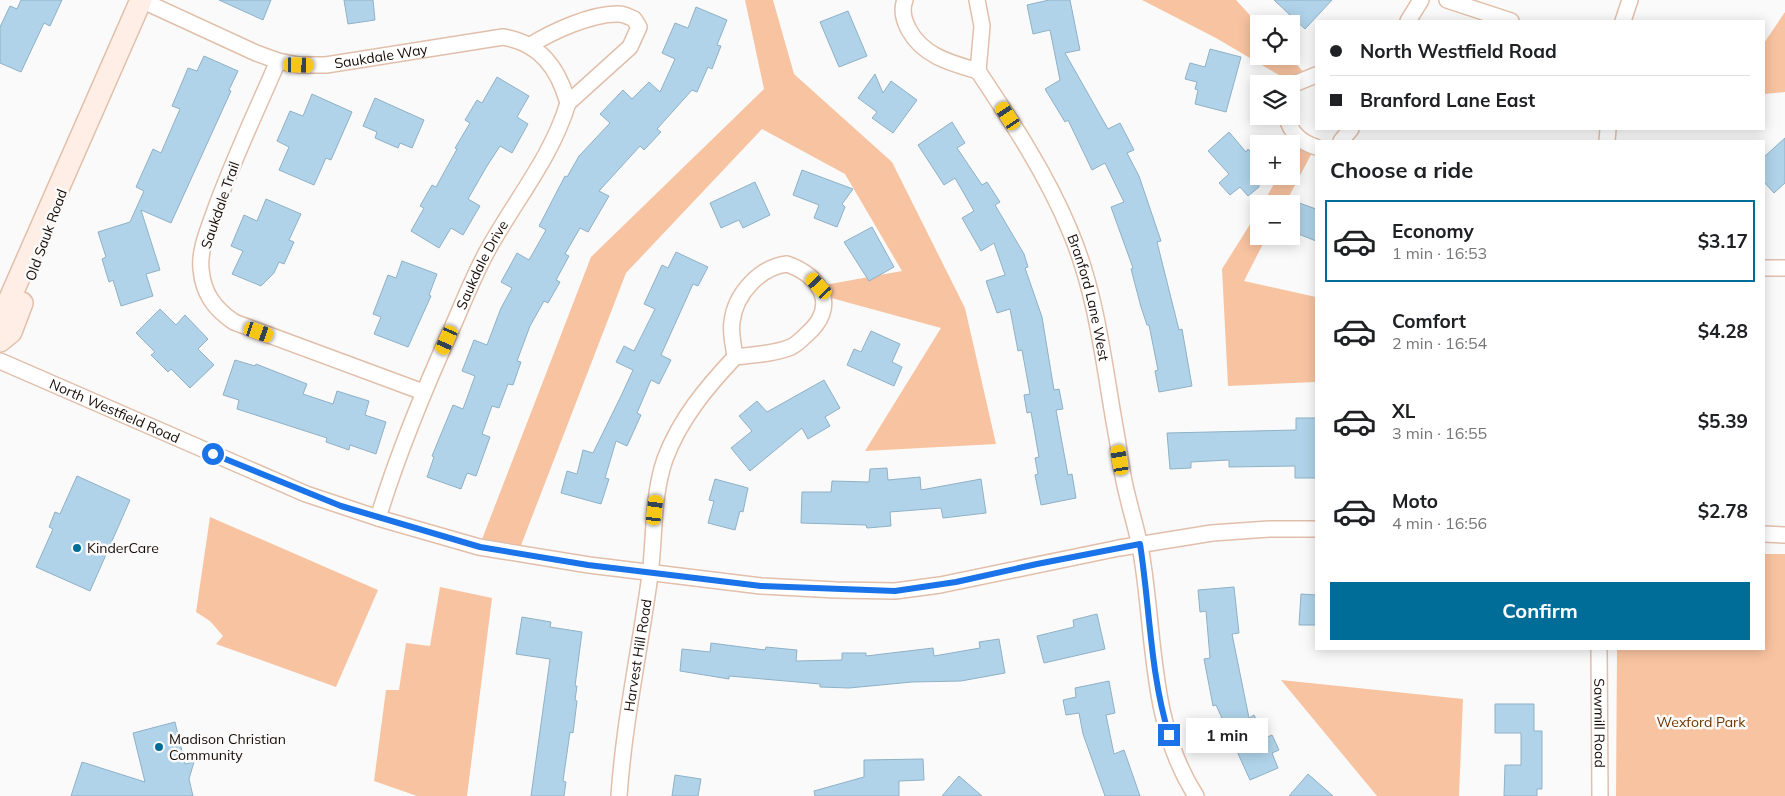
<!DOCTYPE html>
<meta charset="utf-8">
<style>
body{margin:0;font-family:Mulish,sans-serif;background:#f6f6f6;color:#202124;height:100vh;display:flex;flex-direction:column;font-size:19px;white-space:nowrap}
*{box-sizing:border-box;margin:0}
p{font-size:16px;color:#757577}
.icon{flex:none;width:28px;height:28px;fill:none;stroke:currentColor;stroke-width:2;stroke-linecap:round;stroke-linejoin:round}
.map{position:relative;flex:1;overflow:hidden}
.details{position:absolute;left:1315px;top:140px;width:450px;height:510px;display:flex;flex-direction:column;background:#fff;border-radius:0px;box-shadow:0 2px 12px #0003}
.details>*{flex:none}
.hud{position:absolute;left:1315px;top:20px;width:450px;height:110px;border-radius:0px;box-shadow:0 2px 12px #0003;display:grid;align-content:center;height:110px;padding:0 15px;background:#fff}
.tools{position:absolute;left:1250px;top:15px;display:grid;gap:10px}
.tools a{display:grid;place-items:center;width:50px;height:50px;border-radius:0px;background:#fff;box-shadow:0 2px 12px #0003;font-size:25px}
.end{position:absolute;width:22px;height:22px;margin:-11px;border:6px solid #1a73e8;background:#fff;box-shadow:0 0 0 2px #fff}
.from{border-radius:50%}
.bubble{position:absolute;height:35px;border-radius:0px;background:#fff;box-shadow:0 2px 12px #0003;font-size:16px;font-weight:700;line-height:35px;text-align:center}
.car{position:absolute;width:15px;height:30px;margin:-15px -8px;border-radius:6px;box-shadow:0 0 4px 1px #0007;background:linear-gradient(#f5c518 24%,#345 0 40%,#f5c518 0 76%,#345 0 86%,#f5c518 0)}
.hud b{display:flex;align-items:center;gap:18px;height:48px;font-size:19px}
.hud b+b{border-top:1px solid #e0e0e0}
.hud i{width:12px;height:12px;background:#202124}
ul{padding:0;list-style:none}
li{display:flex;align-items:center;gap:15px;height:82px;margin:0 10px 8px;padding:0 5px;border:2px solid transparent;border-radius:0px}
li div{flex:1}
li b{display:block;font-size:19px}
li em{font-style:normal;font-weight:700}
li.on{border-color:#006d99}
li>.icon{width:45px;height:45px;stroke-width:1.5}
h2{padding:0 15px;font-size:22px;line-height:60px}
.button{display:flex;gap:10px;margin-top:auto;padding:10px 15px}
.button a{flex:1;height:58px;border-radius:0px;background:#006d99;color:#fff;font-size:20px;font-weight:700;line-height:58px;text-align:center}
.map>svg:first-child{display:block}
</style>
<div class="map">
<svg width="1785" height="796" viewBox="0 0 1785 796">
<rect width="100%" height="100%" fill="#fafafa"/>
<g fill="#f8c3a0">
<path d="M 745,0 L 773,0 L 794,74 L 892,162 L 965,308 L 996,444 L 865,451 L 941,328 L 824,296 L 819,286 L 902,271 L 845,174 L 762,129 L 626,273 L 518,553 L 479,547 L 591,257 L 764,89 Z"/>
<path d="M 1142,0 L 1236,0 L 1259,25 L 1259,56 L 1289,56 L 1308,77 L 1294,84 L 1216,38 Z"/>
<path d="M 1785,12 L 1785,92 L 1764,94 L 1764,43 Z"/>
<path d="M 1301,141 L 1315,147 L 1285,204 L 1262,204 L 1279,176 L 1291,176 L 1291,157 Z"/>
<path d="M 1259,210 L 1259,236 L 1267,236 L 1244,281 L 1316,297 L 1316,382 L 1228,386 L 1222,269 Z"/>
<path d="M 210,517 L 378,590 L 336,687 L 216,644 L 223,636 L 210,621 L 196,612 Z"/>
<path d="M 1764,554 L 1785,554 L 1785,796 L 1616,796 L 1617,649 L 1764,649 Z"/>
<path d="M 440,587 L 492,598 L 467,796 L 417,796 L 374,781 L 386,690 L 399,690 L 406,643 L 430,646 Z"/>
<path d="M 1281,680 L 1463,699 L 1459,796 L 1377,796 Z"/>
</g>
<g fill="#b0d3e9" stroke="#8fb1c6">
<path d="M 21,0 L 62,0 L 50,26 L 44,23 L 21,72 L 0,63 L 0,27 L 10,6 L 17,9 Z"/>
<path d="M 219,0 L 271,0 L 263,20 Z"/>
<path d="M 344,0 L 373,0 L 375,20 L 348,24 Z"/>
<path d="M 1049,0 L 1070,0 L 1080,50 L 1065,53 L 1108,129 L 1120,123 L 1134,150 L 1127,153 L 1139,176 L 1161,241 L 1157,242 L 1179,330 L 1182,329 L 1192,386 L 1159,392 L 1155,371 L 1158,370 L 1149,325 L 1147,325 L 1141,307 L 1131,269 L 1133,268 L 1111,207 L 1124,202 L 1105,163 L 1092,170 L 1068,120 L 1065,122 L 1045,89 L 1060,80 L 1050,30 L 1033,34 L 1027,5 Z"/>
<path d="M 1274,0 L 1332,0 L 1305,29 Z"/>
<path d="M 696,7 L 727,20 L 717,45 L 721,46 L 712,69 L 708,67 L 697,92 L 692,90 L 657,129 L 661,132 L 644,150 L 640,146 L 599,191 L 609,196 L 588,232 L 580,228 L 565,254 L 569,256 L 556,280 L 560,282 L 548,303 L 544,301 L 530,326 L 517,361 L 521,362 L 513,385 L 508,384 L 499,408 L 492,406 L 482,434 L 490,437 L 476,476 L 467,473 L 461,489 L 427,477 L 434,457 L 432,456 L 453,405 L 463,409 L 475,376 L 462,371 L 474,340 L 487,345 L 501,308 L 512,288 L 501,282 L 517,253 L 529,260 L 546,230 L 539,226 L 565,176 L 567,177 L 579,156 L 610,123 L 600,114 L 623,90 L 632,99 L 649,82 L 660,92 L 675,59 L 662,53 L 675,23 L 688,28 Z"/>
<path d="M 848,11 L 867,56 L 839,67 L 820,22 Z"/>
<path d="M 1210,49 L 1241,57 L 1226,112 L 1195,104 L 1198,90 L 1195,89 L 1197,82 L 1185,79 L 1190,63 L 1205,67 Z"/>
<path d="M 204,56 L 238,71 L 229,90 L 231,91 L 171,223 L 141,210 L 160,270 L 146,274 L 153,296 L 121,306 L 113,280 L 109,282 L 102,259 L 106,257 L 98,232 L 130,222 L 144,191 L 136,187 L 153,149 L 161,153 L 173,125 L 180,109 L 172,106 L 188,68 L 197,71 Z"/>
<path d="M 875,74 L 883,93 L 891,81 L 917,100 L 893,133 L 872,118 L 877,112 L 858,98 Z"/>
<path d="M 497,77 L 529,96 L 517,117 L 528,124 L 512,153 L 500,146 L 487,166 L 468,199 L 480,206 L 463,235 L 451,228 L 439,248 L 411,231 L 424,208 L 420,206 L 432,185 L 436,187 L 457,149 L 455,148 L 470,123 L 465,120 L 477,100 L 482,103 Z"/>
<path d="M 312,94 L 352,112 L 331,160 L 326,158 L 314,185 L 279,170 L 289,147 L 277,141 L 290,111 L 303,116 Z"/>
<path d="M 375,98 L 424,120 L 412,148 L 400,143 L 398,148 L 375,138 L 377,132 L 363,126 Z"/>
<path d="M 952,122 L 965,143 L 957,148 L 982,185 L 987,182 L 1000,202 L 995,205 L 1024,254 L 1028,267 L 1025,268 L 1042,317 L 1054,390 L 1059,389 L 1063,409 L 1056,410 L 1068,475 L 1072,474 L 1076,498 L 1041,505 L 1035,475 L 1038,474 L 1035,458 L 1039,457 L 1031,412 L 1027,413 L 1024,395 L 1030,394 L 1022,350 L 1018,351 L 1010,309 L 997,313 L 986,281 L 1005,275 L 994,243 L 981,251 L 962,218 L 974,211 L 955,178 L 944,185 L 918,145 Z"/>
<path d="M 1229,132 L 1246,152 L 1248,149 L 1259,161 L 1259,187 L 1248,196 L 1240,187 L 1230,195 L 1219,183 L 1229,174 L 1208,151 Z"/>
<path d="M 1785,138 L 1785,183 L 1774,193 L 1764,182 L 1764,157 Z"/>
<path d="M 802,170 L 853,189 L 842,204 L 845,207 L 837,227 L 814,218 L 819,205 L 793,195 Z"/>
<path d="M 755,182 L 770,215 L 743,228 L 739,220 L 721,228 L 710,203 Z"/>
<path d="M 266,199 L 301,214 L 289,240 L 294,242 L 284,264 L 279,262 L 274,273 L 261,286 L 232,274 L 243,251 L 231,246 L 244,215 L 257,221 Z"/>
<path d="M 1291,200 L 1316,209 L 1316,241 L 1291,231 Z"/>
<path d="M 872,227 L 894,267 L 869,281 L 844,242 Z"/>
<path d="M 676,252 L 708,267 L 698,286 L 693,284 L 661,355 L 671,360 L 659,384 L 651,380 L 637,413 L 641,415 L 627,446 L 616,441 L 605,478 L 609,479 L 601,504 L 561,493 L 567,471 L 577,474 L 583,450 L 593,453 L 621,396 L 633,370 L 616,362 L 624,346 L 634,351 L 655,309 L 644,304 L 662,265 L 668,268 Z"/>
<path d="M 402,261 L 437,274 L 429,295 L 431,296 L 408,347 L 374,334 L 381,317 L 373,314 L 388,275 L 396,278 Z"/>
<path d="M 160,309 L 176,325 L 185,315 L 208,339 L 198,349 L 214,365 L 190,388 L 171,369 L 168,372 L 151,355 L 155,352 L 136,333 Z"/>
<path d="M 871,331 L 900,344 L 892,362 L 902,367 L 894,386 L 847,365 L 854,349 L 861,352 Z"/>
<path d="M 235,360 L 255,366 L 256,364 L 307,384 L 303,394 L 333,404 L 337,391 L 369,401 L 365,415 L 386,422 L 376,454 L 350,445 L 349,450 L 326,442 L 327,438 L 237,409 L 239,400 L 223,395 Z"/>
<path d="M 824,380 L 840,408 L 825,417 L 830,426 L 808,439 L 802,428 L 750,471 L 731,448 L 752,431 L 739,416 L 757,401 L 767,412 Z"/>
<path d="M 1296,418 L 1316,418 L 1316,478 L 1295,478 L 1295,466 L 1229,467 L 1229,460 L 1191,462 L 1191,468 L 1170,469 L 1167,433 L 1296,430 Z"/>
<path d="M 887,468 L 888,480 L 920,477 L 921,490 L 981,479 L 986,513 L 943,518 L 941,508 L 890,512 L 891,526 L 867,528 L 866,525 L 801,523 L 802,492 L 831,492 L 832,481 L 869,482 L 870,469 Z"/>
<path d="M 77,476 L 130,500 L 90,591 L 36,567 L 53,529 L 49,527 L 55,512 L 60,514 Z"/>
<path d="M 715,479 L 748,488 L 743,512 L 740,511 L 735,530 L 708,523 L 714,501 L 709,500 Z"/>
<path d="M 1234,587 L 1239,633 L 1232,634 L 1249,718 L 1254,715 L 1265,738 L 1272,735 L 1279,750 L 1272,753 L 1278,768 L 1250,780 L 1216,705 L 1213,706 L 1204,659 L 1210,658 L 1206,611 L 1200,612 L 1198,590 Z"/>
<path d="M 1301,594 L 1316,595 L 1316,625 L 1299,625 Z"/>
<path d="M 1097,614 L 1105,649 L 1044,663 L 1037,636 L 1074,627 L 1073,620 Z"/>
<path d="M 522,617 L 551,622 L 550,627 L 582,632 L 575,686 L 577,686 L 575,700 L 577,701 L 573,733 L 570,732 L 563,781 L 566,782 L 564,796 L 531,796 L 550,659 L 516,654 Z"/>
<path d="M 999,639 L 1005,673 L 961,681 L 912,682 L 849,688 L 820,687 L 820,684 L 729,676 L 729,679 L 680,671 L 682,649 L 710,652 L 711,643 L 765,650 L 766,647 L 797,650 L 796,661 L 842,660 L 842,653 L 866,653 L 866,656 L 933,648 L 934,656 L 980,648 L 979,642 Z"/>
<path d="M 1109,681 L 1115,713 L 1106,715 L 1114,754 L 1124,750 L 1140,796 L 1105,796 L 1083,734 L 1079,713 L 1066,715 L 1063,700 L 1076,697 L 1075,688 Z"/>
<path d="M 1495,704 L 1534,704 L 1534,731 L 1542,731 L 1542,789 L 1537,789 L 1537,796 L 1504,796 L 1505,765 L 1521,765 L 1521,733 L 1495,733 Z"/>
<path d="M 175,722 L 185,764 L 194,762 L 189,779 L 193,796 L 71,796 L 82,762 L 145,782 L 133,733 Z"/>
<path d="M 923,759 L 924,780 L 899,781 L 899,796 L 815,796 L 814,791 L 864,777 L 864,760 Z"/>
<path d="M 1308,774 L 1333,796 L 1289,796 Z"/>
<path d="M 675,775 L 701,779 L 698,796 L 672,796 Z"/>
<path d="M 959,776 L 982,796 L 942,796 Z"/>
</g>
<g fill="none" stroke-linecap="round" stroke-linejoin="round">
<g stroke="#e1bfaa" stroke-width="18">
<g id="street">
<path id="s1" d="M 141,0 L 256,53 L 278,61 L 299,65 L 326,65 L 503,37 C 540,43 558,68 568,103"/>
<path d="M 905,0 C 901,10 904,21 909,30 C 923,56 951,63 978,71 L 982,26 L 977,0"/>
<path d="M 1447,0 L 1511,21"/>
<path d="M 1408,21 L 1421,0"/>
<path d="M 1623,21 L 1630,0"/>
<path d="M 529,46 C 551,32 592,13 619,14 C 624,14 629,17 634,19 L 639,27 L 630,47 L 568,103"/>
<path d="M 278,61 C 256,112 232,162 214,213 C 208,230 199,251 201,269 C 203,294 215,309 234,322 L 423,392"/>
<path id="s2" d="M 978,71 C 1012,122 1047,175 1070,231 C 1098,297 1104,368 1117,438 C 1120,456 1122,476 1127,494 C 1132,516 1139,536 1142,558 C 1155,638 1150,725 1196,796"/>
<path d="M 1291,89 L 1294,84 L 1316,75"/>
<path d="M 1286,116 C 1291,133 1300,142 1316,147"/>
<path d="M 1341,141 L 1351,129"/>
<path d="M 1607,141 L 1608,129"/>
<path d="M 787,264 C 822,276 839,307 806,335 C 802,339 797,344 791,347 C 774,354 753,355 735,357 C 734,347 730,333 732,322 C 735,294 760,267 787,264 Z"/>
<path d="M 1764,268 L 1785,268"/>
<path id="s3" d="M 0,361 L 306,494 L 378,518 L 479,547 L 589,565 L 761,586 L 836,590 L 895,591 L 940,585 L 1119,548 L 1212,533 L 1269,529 L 1316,529"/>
<path id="s4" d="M 378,518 C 398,453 424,390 452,328 C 464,301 475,272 490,246 C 517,198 552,156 568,103"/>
<path d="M 1764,534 L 1785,535"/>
<path id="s5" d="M 1599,649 L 1600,796"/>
<path id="s6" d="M 619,796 C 624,722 640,649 650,575 C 655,536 652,497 665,459 C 680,419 706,388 735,357"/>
</g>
</g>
<g stroke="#e1bfaa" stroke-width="24">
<g id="secondary">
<path d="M 0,321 L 141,0"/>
<path d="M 0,341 L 11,332 L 22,303"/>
</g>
</g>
<use href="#street" stroke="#fff" stroke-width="15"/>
<use href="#secondary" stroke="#feeee5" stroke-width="21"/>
</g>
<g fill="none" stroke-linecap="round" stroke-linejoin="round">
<path stroke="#1a73e8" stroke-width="6" d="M 213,454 L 341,506 L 480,547 L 588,565 L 761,586 L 895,591 L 956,582 L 1037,564 L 1140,544 C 1150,608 1150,673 1169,735"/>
</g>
<g fill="#006d99" stroke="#fafafa" stroke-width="2">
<circle cx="77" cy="548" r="5"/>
<circle cx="159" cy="747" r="5"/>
</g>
<g text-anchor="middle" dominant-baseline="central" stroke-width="5" stroke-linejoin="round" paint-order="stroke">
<g font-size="14" fill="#170c05" stroke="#fafafa">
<text stroke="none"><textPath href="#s1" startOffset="254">Saukdale Way</textPath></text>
<text transform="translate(220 205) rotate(-71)">Saukdale Trail</text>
<text transform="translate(46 235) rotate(-70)">Old Sauk Road</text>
<text stroke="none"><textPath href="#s4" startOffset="274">Saukdale Drive</textPath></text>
<text stroke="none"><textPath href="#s2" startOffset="254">Branford Lane West</textPath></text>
<text stroke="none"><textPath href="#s3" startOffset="125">North Westfield Road</textPath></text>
<text stroke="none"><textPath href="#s6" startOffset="142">Harvest Hill Road</textPath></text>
<text stroke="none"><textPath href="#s5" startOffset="74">Sawmill Road</textPath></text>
</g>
<g font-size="14" fill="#170c05" stroke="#fafafa" text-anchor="start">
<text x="87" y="548">KinderCare</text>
<text x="169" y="739">Madison Christian<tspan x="169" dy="16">Community</tspan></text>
</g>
<g font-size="14" fill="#6e3500" stroke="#fafafa">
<text x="1701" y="722">Wexford Park</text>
</g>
</g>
</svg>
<div class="tools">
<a><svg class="icon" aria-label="locate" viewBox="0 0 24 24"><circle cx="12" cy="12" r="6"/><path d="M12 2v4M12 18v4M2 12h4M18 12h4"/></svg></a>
<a><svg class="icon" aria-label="layers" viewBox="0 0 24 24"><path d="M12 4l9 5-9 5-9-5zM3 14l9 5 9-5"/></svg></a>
<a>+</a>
<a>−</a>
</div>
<i class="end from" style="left:213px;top:454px"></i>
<i class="end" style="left:1169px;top:735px"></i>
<div class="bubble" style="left:1186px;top:718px;width:82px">1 min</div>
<i class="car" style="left:299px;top:65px;rotate:91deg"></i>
<i class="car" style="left:1008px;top:116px;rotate:326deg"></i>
<i class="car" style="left:819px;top:286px;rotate:317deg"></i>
<i class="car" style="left:259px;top:332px;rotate:109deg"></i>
<i class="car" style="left:447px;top:340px;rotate:204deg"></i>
<i class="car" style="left:1120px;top:460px;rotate:350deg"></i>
<i class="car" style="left:655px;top:510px;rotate:7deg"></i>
<div class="hud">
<b><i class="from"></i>North Westfield Road</b>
<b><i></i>Branford Lane East</b>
</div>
<section class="details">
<h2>Choose a ride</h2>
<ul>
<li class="on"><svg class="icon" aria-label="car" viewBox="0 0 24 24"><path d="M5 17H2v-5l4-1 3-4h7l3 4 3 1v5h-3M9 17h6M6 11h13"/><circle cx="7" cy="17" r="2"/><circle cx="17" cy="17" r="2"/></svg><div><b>Economy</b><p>1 min · 16:53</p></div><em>$3.17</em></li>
<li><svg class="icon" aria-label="car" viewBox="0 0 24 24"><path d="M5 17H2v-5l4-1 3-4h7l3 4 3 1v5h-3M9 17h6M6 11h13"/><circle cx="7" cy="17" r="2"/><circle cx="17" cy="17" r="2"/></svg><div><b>Comfort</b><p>2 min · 16:54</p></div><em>$4.28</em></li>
<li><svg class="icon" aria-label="car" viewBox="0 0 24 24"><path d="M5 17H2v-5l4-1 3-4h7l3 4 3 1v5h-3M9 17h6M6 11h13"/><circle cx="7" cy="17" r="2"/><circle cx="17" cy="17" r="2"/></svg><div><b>XL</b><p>3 min · 16:55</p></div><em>$5.39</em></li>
<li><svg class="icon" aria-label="car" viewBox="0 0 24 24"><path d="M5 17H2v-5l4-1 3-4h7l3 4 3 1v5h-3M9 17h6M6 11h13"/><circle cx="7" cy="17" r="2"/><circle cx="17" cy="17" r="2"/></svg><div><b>Moto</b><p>4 min · 16:56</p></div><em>$2.78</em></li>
</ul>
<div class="button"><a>Confirm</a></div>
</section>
</div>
